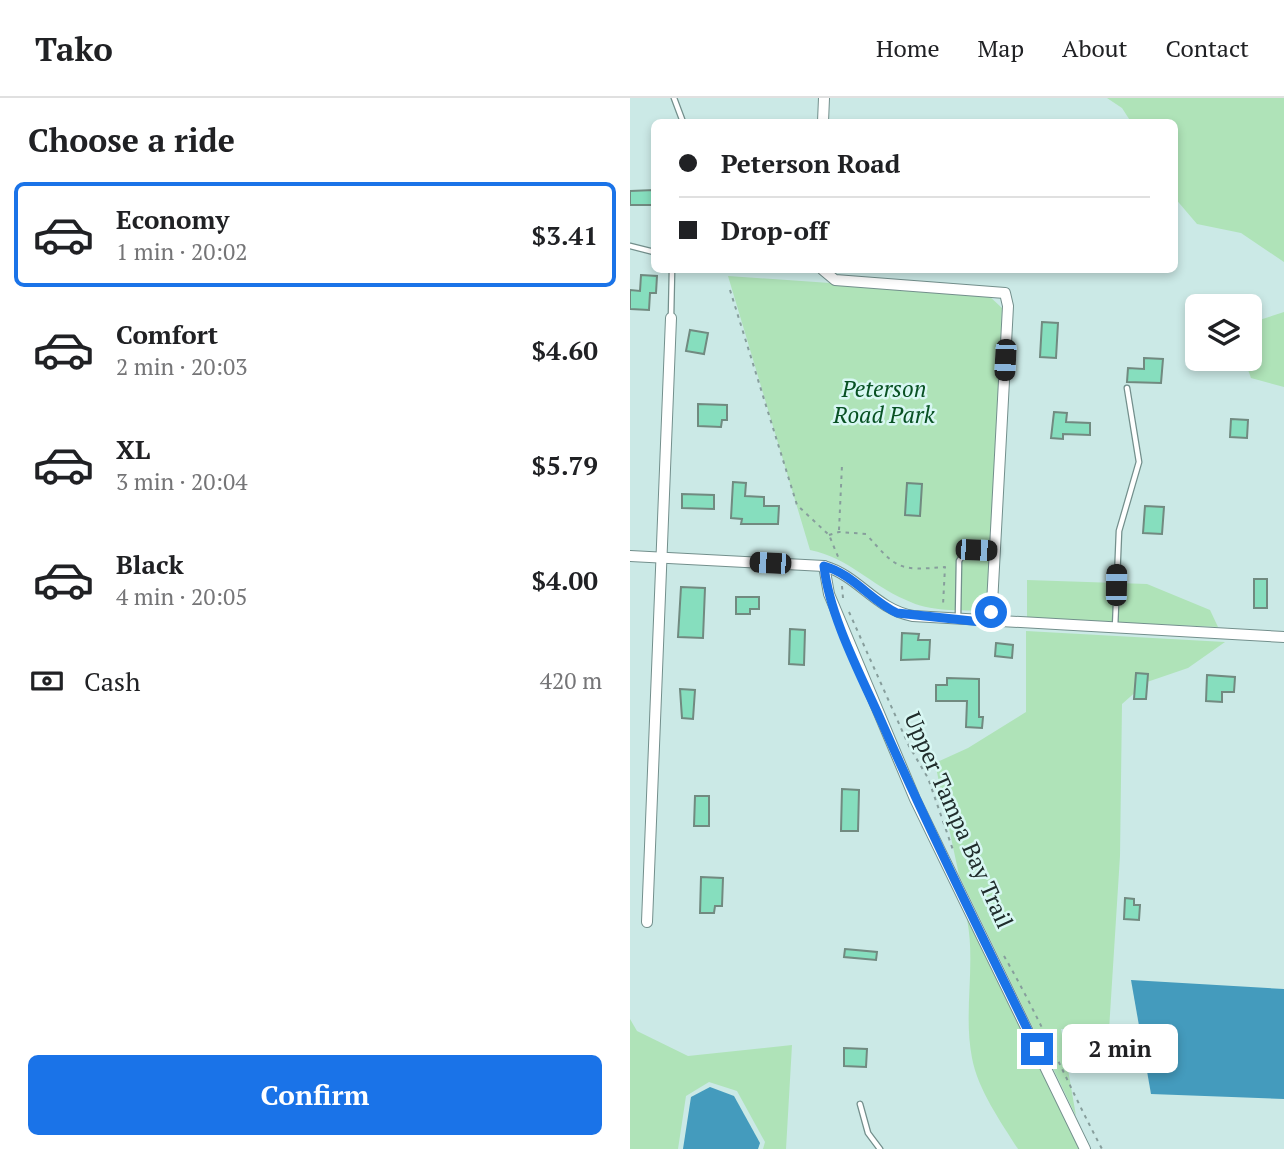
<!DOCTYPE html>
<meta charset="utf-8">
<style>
body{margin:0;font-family:"PT Serif",serif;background:#f2f2f2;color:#202124;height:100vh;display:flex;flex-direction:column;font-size:26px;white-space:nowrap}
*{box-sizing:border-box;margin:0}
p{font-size:23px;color:#757577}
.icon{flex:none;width:38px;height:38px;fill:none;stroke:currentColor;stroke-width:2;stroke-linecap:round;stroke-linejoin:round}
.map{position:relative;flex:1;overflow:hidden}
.drawer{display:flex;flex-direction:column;background:#fff;width:630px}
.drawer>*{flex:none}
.hud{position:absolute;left:21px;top:21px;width:527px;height:154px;border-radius:10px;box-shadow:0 4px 10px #0003;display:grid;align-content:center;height:154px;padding:0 28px;background:#fff}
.controls{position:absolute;left:555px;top:196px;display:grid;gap:14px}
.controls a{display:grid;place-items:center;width:77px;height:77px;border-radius:10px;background:#fff;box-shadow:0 4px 10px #0003;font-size:35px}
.end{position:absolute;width:32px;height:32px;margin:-16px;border:9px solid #1a73e8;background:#fff;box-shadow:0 0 0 4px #fff}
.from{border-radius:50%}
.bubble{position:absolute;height:49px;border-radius:10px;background:#fff;box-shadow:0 4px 10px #0003;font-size:23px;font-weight:700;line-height:49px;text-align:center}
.car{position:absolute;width:21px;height:42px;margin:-21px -10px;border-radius:9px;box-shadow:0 0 5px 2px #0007;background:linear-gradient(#222 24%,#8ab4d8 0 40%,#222 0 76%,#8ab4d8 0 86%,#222 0)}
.hud b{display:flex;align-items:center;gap:24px;height:66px;font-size:26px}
.hud b+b{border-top:2px solid #e0e0e0}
.hud i{width:18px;height:18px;background:#202124}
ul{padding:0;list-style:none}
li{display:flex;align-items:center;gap:21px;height:105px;margin:0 14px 10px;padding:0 14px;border:4px solid transparent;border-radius:10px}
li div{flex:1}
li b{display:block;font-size:26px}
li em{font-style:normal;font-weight:700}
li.current{border-color:#1a73e8}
li>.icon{width:63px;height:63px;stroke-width:1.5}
h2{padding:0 28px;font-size:32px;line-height:84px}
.pay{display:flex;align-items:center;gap:18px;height:77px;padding:0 28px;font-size:26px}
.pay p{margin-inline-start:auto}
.action{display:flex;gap:14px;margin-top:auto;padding:14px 28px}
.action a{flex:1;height:80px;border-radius:10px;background:#1a73e8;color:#fff;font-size:28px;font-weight:700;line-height:80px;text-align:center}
header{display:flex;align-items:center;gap:42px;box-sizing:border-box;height:98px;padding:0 35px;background:#fff;border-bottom:2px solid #e0e0e0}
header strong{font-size:33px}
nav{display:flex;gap:38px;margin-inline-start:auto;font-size:24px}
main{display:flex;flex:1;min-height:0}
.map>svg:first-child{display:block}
</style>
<header>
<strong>Tako</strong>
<nav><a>Home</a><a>Map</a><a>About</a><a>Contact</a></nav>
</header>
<main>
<section class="drawer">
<h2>Choose a ride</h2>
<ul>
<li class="current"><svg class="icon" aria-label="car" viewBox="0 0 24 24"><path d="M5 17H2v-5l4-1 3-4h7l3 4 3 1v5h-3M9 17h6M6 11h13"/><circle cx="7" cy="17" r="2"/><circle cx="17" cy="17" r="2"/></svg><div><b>Economy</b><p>1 min · 20:02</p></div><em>$3.41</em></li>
<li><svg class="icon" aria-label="car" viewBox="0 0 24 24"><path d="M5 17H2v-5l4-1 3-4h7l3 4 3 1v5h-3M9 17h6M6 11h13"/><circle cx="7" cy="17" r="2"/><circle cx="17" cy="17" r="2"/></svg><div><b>Comfort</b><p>2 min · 20:03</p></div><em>$4.60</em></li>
<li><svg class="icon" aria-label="car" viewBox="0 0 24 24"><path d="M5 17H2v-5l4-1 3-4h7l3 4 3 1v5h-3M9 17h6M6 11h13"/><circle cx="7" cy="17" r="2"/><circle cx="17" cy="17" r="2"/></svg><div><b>XL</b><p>3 min · 20:04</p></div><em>$5.79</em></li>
<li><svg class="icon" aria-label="car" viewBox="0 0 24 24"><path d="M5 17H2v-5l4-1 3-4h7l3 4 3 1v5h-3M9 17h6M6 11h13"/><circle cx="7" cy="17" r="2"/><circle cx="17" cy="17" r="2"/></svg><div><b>Black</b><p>4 min · 20:05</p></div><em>$4.00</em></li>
</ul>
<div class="pay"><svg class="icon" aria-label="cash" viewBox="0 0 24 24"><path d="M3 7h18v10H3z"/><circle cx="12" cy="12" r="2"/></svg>Cash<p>420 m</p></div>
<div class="action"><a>Confirm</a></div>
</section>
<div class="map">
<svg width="654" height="1051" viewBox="0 0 654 1051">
<rect width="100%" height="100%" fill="#cbe9e6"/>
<g fill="#afe3b8">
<path d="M 477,0 L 654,0 L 654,164 L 611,135 L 567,126 L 544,99 L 544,24 L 501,24 L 492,10 Z"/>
<path d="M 98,178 L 357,196 L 372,210 L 357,513 C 330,512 300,514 276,502 C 239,486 221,461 180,452 Z"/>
<path d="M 654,214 L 654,289 L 621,280 L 614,261 L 620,261 L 620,225 Z"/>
<path d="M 397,482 L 517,486 L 580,512 L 588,529 L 397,520 Z"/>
<path d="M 396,533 L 595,544 L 558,570 L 517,584 L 492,606 L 490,758 L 479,932 L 431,931 L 446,1018 L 329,777 L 305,665 L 338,650 L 396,614 Z"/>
<path d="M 337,821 L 449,1051 L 388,1051 C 371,1024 348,992 342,960 C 333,914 346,867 337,821 Z"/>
<path d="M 0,921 L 7,933 L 58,958 L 162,947 L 156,1051 L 133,1051 L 135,1044 L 107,993 L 79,984 L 56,998 L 48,1051 L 0,1051 Z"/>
</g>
<g fill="#449bbd">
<path d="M 501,882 L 654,891 L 654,1001 L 521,996 Z"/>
<path d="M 80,989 L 104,998 L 130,1045 L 128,1051 L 53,1051 L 61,999 Z"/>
</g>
<g fill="#86debe" stroke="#718a80" stroke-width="2">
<path d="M 24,92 L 24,107 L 0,107 L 0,93 Z"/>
<path d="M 11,177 L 27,178 L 26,195 L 20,195 L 19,212 L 0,211 L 0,192 L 10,193 Z"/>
<path d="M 412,224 L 428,225 L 426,260 L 410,259 Z"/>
<path d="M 60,232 L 78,235 L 74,256 L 56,253 Z"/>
<path d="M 514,260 L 533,261 L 531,285 L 497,284 L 498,270 L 514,271 Z"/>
<path d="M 68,306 L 97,307 L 97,322 L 92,322 L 91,329 L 68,328 Z"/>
<path d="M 424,314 L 437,315 L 436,324 L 460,325 L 460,337 L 433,336 L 433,341 L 421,340 Z"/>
<path d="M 601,321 L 618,322 L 617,340 L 600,339 Z"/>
<path d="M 103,384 L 116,385 L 115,398 L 134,399 L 134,408 L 149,408 L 148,426 L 111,426 L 112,421 L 101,420 Z"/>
<path d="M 277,385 L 292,386 L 290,418 L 275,417 Z"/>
<path d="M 52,396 L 84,397 L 84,411 L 52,410 Z"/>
<path d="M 515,408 L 534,409 L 532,436 L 513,435 Z"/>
<rect x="624" y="481" width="13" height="29"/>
<path d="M 51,489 L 75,490 L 73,540 L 48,539 Z"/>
<path d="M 106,499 L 129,499 L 129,511 L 120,511 L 120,516 L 106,516 Z"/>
<path d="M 160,531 L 175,532 L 174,567 L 159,566 Z"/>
<path d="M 272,535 L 289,536 L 288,542 L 300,542 L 299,561 L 271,562 Z"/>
<path d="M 366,545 L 383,547 L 382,560 L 365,558 Z"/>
<path d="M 506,575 L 518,576 L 516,601 L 504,601 Z"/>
<path d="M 577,577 L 605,579 L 604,594 L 592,594 L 592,604 L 576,603 Z"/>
<path d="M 317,580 L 349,581 L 349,619 L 353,619 L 352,630 L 336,629 L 337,603 L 306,603 L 306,587 L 317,587 Z"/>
<path d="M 50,591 L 65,592 L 63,621 L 52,620 Z"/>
<path d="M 212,691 L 229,692 L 228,733 L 211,733 Z"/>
<path d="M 65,698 L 79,698 L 79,728 L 64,728 Z"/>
<path d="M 71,779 L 93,780 L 92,808 L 85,808 L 84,815 L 70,815 Z"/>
<path d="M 495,800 L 504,801 L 504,807 L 510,807 L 509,822 L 494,821 Z"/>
<path d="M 215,851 L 247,854 L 246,862 L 214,859 Z"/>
<path d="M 214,950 L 237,951 L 236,969 L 214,968 Z"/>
</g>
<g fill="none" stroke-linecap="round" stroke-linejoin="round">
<g stroke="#738f8c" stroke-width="7">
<g id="lane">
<path d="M 44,0 L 53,24"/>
<path d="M 0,148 L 24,154"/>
<path d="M 41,219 L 42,172"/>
<path d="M 328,519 L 329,463 L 334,455 L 364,452"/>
<path d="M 485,530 L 489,433 L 509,364 L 497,290"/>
<path d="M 230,1006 L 238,1035 L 250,1051"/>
</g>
</g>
<g stroke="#738f8c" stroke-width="12">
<g id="street">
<path d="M 193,24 L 194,0"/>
<path d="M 193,172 L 205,182 L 375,195 L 378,208 L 361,525"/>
<path d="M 0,458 L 194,468 C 229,478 245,511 283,518 L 654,539"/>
<path d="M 194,468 L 199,496 L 285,701 L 455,1051"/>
<path d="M 17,824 L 41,220"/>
</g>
</g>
<g stroke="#879e9c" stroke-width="2" stroke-dasharray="3.5 5" stroke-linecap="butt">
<path d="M 100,192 L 167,407 L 199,437 L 209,461"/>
<path d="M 209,432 L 212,367"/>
<path d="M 199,437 L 209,434 L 236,436 C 267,471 268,473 315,469 L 313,507"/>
<path d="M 212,488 L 213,500"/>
<path d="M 219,514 L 279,648 L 298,680 L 323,752"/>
<path d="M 374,858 C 410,920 438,987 472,1051"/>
</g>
<use href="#lane" stroke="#fff" stroke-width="4.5"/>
<use href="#street" stroke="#fff" stroke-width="10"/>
</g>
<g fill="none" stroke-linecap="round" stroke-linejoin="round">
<path stroke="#1a73e8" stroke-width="9" d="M 361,514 L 361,525 L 267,515 C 241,503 223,476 194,468 C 199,516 229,574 249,618 C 298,730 353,840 407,951"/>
</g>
<g text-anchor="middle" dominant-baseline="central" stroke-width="5" stroke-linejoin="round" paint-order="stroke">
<g font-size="23" font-style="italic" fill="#085123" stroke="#d8f7f3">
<text x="254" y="290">Peterson<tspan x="254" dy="26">Road Park</tspan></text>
</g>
<g font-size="23" fill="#202c2b" stroke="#d8f7f3">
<text transform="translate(329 722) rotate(66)">Upper Tampa Bay Trail</text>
</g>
</g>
</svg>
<div class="controls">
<a><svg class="icon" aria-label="layers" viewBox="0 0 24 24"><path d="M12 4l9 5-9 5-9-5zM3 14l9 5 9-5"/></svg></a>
</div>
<i class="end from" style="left:361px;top:514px"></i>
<i class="end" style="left:407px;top:951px"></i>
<div class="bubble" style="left:432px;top:926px;width:116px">2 min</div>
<i class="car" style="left:375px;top:262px;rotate:183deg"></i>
<i class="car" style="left:346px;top:452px;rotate:92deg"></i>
<i class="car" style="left:140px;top:465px;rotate:273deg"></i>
<i class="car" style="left:486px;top:487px;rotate:1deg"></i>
<div class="hud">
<b><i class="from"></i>Peterson Road</b>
<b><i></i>Drop-off</b>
</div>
</div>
</main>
